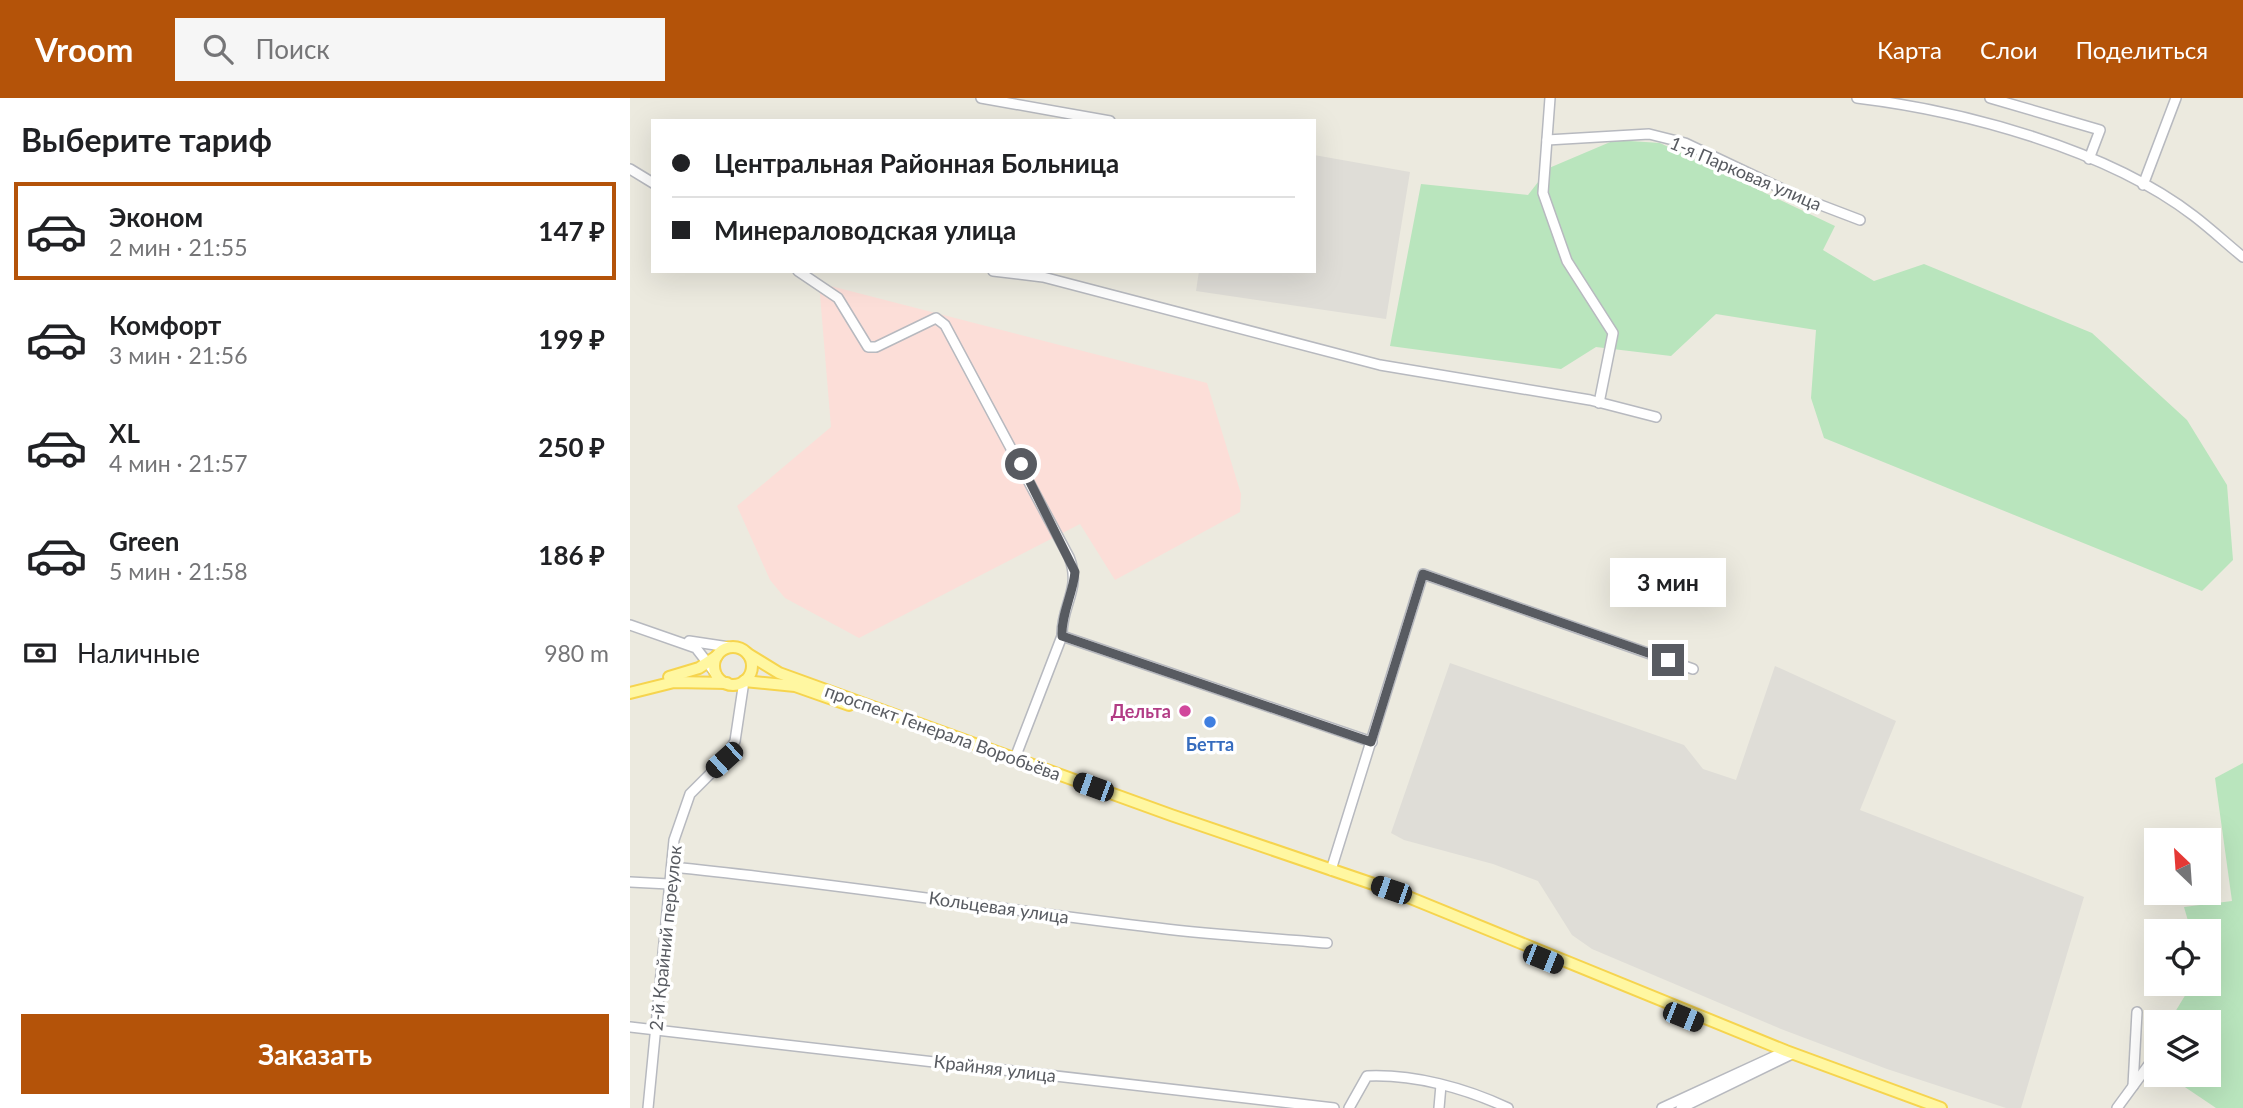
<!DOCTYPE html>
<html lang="ru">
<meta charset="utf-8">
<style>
body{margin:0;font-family:Lato,sans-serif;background:#f6f6f6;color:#202124;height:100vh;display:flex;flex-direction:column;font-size:26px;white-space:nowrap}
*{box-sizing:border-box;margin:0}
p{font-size:23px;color:#757577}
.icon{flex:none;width:38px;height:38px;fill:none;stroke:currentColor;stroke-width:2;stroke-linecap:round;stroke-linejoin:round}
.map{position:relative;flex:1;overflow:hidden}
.side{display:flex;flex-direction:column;background:#fff;width:630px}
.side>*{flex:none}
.top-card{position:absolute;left:21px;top:21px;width:665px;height:154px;border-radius:0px;box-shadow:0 7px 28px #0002;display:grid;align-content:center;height:154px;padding:0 21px;background:#fff}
.needle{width:46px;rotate:335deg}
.tools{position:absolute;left:1514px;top:730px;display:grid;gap:14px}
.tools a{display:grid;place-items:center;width:77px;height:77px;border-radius:0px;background:#fff;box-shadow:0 7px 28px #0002;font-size:35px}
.end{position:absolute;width:32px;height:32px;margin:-16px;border:9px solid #585b61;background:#fff;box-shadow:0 0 0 4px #fff}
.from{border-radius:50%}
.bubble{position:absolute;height:49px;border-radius:0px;background:#fff;box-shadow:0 7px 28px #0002;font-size:23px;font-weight:700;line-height:49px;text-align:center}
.car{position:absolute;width:21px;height:42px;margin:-21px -10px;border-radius:9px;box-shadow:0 0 5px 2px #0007;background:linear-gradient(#222 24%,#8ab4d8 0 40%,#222 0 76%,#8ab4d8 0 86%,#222 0)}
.top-card b{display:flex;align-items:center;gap:24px;height:66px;font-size:26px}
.top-card b+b{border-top:2px solid #e0e0e0}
.top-card i{width:18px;height:18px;background:#202124}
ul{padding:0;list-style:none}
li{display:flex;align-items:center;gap:21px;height:98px;margin:0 14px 10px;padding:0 7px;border:4px solid transparent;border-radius:0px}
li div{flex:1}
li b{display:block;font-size:26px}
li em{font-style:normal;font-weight:700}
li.current{border-color:#b45309}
li>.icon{width:63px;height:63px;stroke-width:1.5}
h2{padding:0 21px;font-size:32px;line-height:84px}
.pay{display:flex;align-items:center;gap:18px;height:77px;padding:0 21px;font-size:26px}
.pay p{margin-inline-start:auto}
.cta{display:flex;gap:14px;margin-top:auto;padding:14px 21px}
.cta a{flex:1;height:80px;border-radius:0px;background:#b45309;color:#fff;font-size:28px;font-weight:700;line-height:80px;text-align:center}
header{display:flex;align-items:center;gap:42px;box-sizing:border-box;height:98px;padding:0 35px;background:#b45309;color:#fff}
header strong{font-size:33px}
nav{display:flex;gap:38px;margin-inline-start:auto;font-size:24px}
.search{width:490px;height:63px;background:#f6f6f6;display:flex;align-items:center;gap:18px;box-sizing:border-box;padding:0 24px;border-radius:0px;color:#757577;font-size:26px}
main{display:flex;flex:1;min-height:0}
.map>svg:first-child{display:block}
</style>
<header>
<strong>Vroom</strong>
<div class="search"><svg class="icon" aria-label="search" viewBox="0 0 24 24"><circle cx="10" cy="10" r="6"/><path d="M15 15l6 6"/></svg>Поиск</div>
<nav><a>Карта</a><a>Слои</a><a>Поделиться</a></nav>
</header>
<main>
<section class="side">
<h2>Выберите тариф</h2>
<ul>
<li class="current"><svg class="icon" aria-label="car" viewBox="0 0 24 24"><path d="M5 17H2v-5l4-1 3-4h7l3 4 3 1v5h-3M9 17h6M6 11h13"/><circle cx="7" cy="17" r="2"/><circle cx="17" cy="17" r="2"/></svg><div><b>Эконом</b><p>2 мин · 21:55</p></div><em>147 ₽</em></li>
<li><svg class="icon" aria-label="car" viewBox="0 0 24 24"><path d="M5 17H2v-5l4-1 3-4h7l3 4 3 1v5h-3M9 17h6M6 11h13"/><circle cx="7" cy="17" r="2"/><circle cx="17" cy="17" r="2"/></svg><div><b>Комфорт</b><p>3 мин · 21:56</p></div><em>199 ₽</em></li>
<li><svg class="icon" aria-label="car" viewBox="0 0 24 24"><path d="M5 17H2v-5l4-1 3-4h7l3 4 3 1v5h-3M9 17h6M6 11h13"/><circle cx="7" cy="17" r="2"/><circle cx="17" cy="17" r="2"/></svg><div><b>XL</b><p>4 мин · 21:57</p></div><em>250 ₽</em></li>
<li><svg class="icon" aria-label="car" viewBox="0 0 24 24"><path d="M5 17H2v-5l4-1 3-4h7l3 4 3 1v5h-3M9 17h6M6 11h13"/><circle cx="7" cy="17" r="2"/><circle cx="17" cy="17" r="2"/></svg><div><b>Green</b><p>5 мин · 21:58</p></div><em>186 ₽</em></li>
</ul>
<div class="pay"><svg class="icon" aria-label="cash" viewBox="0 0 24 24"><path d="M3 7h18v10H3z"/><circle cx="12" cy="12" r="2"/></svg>Наличные<p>980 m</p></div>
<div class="cta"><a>Заказать</a></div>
</section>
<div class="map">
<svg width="1613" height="1010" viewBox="0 0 1613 1010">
<rect width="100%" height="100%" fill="#eceadf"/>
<g fill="#dfddd7">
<path d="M 684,57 L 780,74 L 756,221 L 566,193 L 569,173 L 684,173 Z"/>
<path d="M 820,565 L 1054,647 L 1073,671 L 1106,682 L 1145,568 L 1266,623 L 1230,712 L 1454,799 L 1391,1010 L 1376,1010 L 1257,971 L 1151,931 L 962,851 L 942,837 L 908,783 L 863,766 L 774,742 L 761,735 Z"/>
</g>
<path fill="#fcded8" d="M 189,185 L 577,285 L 611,396 L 610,414 L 485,482 L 450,426 L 229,540 L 155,500 L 140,482 L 107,408 L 201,329 Z"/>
<g fill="#b9e5bd">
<path d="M 985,42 L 1030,45 L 1205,128 L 1193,152 L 1244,183 L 1294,166 L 1462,235 L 1557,322 L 1597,387 L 1603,462 L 1572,493 L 1194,340 L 1181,300 L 1186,232 L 1086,216 L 1041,258 L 966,249 L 931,271 L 760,248 L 791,86 L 898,97 L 919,70 Z"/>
<path d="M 1613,665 L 1613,1010 L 1586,1010 L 1537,977 L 1578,976 L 1578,924 L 1539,924 L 1562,886 L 1578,886 L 1578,833 L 1561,833 L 1554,809 L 1602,803 L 1585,680 Z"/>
</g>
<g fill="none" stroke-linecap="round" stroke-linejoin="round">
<g stroke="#b7b9bf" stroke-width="12">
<g id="minor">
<path d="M 351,0 L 480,23"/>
<path d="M 920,0 L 913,95 L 937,163 L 983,235 L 969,305"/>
<path d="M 1227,0 C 1334,13 1477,51 1564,118 C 1581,131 1597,146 1613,159"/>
<path d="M 1360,0 L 1470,32 L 1459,61"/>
<path d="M 917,42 L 1019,36 L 1055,45 L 1167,98 L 1230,122"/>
<path d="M 0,71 L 23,85"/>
<path d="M 1513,87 L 1546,0"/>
<path d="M 168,173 L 208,200 L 238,249 L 246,249 L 306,220 L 315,227 L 439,459 C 452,491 431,507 432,538 L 385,660"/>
<path d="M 363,173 L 413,179 L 750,267 L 960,302 L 1026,319"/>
<path d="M 0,527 L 66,550 L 86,576"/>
<path d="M 432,538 L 742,644"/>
<path d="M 59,543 L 99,549"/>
<path d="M 42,769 C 204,785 365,811 528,830 C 584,837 641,840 697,845"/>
<path d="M 701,772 L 793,476 L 1063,571"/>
<path d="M 0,784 L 39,786"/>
<path d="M 0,929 L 704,1010"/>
<path d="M 1503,988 L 1507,914"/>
<path d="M 18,1010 L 44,742 L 60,696 L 94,662 L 105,643 L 114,583"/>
<path d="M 719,1010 L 737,978 C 784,976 835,990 878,1010"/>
<path d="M 809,1010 L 811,987"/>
<path d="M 1032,1010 L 1156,953"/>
<path d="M 1051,1010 L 1162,956"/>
<path d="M 1487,1010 L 1520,965"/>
</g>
</g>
<g stroke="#f6d44e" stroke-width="14">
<g id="major">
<circle cx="103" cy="568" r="19"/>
<path d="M 118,556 L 149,575 L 541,717 L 761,792 L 1156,953 L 1311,1010"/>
<path d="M 39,579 L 69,570 L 87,558"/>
<path d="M 114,583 L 165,588 L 219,607"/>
<path d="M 0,595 L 44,584 L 97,585"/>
</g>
</g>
<use href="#minor" stroke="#fff" stroke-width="9"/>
<use href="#major" stroke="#fff7a1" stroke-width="10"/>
</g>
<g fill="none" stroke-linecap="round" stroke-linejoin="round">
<path stroke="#585b61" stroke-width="9" d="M 391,366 L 445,474 C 443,496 431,516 432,538 L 741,644 L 793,476 L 1038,562"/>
</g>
<circle fill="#d1479c" stroke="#fff" stroke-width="2.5" cx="555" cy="613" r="7"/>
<circle fill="#3f7fe0" stroke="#fff" stroke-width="2.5" cx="580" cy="624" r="7"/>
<g text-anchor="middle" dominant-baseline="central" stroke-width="7" stroke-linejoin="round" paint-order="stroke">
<g font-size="18" fill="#585b61" stroke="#fff">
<text transform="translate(1116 75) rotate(23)">1-я Парковая улица</text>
<text transform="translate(313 634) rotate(20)">проспект Генерала Воробьёва</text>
<text transform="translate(369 809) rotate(8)">Кольцевая улица</text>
<text transform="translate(35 840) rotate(-84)">2-й Крайний переулок</text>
<text transform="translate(365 970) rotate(7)">Крайняя улица</text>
</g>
<g font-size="18" font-weight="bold" fill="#b23c85" stroke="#fff" text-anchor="end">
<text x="541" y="613">Дельта</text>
</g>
<g font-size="18" font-weight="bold" fill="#366cbe" stroke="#fff">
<text x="580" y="646">Бетта</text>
</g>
</g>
</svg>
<div class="tools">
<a><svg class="needle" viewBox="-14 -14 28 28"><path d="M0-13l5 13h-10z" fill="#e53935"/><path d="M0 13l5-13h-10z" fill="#757577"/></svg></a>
<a><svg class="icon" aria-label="locate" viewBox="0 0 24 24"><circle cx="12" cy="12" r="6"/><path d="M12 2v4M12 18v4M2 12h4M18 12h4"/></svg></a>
<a><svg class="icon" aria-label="layers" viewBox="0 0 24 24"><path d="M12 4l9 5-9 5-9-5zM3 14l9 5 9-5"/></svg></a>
</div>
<i class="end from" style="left:391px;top:366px"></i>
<i class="end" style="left:1038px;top:562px"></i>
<div class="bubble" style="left:980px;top:460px;width:116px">3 мин</div>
<i class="car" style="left:94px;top:662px;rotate:228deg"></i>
<i class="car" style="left:463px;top:689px;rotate:290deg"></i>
<i class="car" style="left:761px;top:792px;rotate:289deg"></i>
<i class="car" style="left:913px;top:861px;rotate:112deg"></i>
<i class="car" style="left:1053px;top:919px;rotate:112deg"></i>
<div class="top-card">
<b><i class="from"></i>Центральная Районная Больница</b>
<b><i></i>Минераловодская улица</b>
</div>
</div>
</main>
